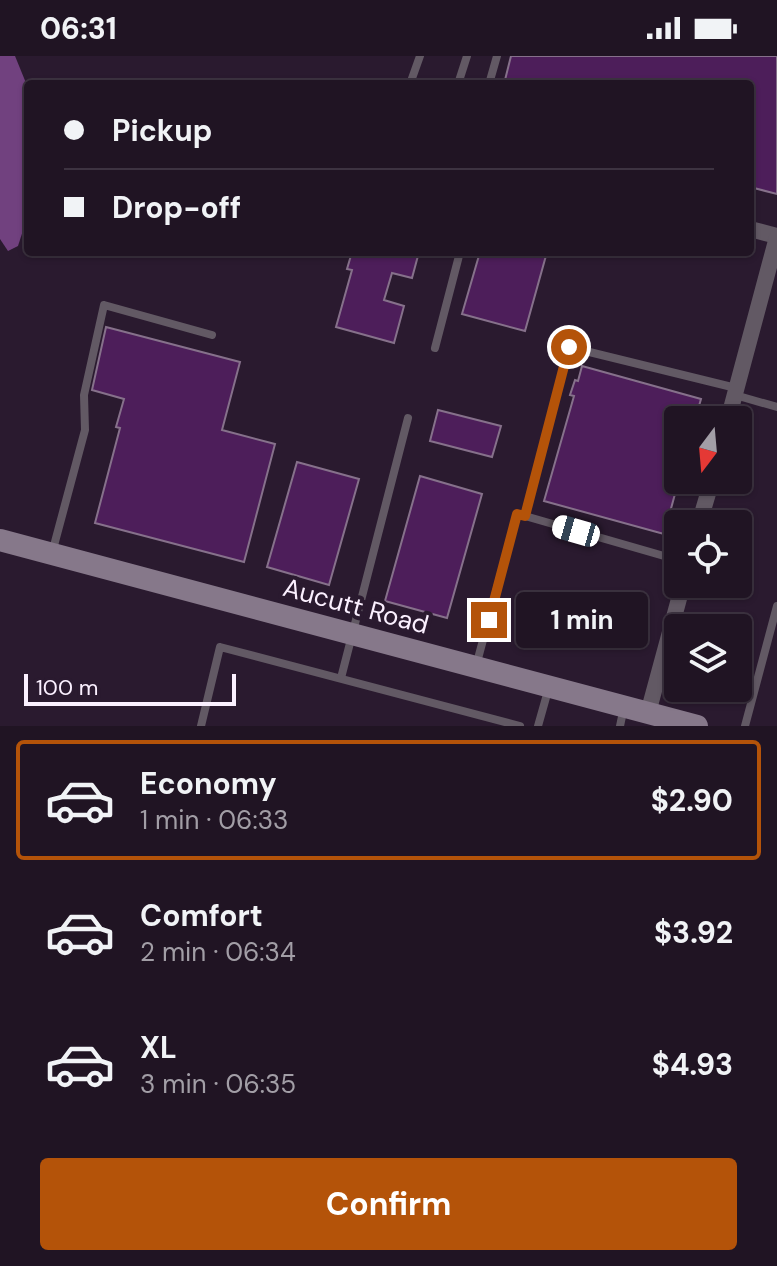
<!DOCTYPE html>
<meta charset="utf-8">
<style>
body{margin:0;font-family:"DM Sans",sans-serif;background:#281d2b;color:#f1f3f6;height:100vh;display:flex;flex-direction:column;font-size:30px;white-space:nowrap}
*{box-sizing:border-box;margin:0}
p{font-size:26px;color:#a29ea6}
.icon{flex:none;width:44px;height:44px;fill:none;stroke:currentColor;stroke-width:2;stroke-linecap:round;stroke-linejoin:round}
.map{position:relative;height:670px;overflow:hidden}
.side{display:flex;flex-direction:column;background:#201423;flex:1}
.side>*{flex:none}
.banner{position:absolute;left:24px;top:24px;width:730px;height:176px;border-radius:8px;box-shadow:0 2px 6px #0004,0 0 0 2px #3d3341;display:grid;align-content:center;height:176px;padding:0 40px;background:#201423}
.needle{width:52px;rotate:196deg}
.tools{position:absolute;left:664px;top:350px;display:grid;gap:16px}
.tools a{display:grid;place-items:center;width:88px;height:88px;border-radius:8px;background:#201423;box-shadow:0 2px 6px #0004,0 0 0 2px #3d3341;font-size:40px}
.scale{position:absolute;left:24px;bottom:20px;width:212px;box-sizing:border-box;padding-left:8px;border:4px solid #fbf0ff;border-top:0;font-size:22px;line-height:28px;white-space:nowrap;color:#fbf0ff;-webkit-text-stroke:6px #2a1a2f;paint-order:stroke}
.end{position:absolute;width:36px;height:36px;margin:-18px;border:10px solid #b45309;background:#fff;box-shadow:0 0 0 4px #fff}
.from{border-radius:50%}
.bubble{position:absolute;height:56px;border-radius:8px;background:#201423;box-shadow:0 2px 6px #0004,0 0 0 2px #3d3341;font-size:26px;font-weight:700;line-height:56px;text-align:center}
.car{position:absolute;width:24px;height:48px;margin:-24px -12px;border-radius:10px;box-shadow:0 0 6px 2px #0007;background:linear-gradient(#fff 24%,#345 0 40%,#fff 0 76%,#345 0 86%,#fff 0)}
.banner b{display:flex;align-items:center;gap:28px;height:76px;font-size:30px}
.banner b+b{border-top:2px solid #3d3341}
.banner i{width:20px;height:20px;background:#f1f3f6}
ul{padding:14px 0 0;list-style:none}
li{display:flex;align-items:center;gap:24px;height:120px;margin:0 16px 12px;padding:0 24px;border:4px solid transparent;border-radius:8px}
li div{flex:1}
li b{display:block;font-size:30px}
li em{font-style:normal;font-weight:700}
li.selected{border-color:#b45309}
li>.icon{width:72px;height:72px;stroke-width:1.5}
.button{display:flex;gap:16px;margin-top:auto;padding:16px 40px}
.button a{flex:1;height:92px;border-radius:8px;background:#b45309;color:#fff;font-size:32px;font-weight:700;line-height:92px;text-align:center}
.status{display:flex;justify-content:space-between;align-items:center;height:56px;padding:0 40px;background:#201423;direction:ltr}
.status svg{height:22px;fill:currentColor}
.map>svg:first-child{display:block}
</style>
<div class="status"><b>06:31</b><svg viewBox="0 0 49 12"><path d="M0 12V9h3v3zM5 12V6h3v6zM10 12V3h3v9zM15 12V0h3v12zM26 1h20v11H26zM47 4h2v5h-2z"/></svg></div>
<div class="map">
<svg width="777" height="670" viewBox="0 0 777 670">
<rect width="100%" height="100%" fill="#2a1a2f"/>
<path fill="#71417f" d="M 0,0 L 15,0 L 28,32 L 28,159 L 18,190 L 8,195 L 0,183 Z"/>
<g fill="#4d1e5a" stroke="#86718b" stroke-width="2">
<path d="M 511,0 L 777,0 L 777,138 L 750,131 L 750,28 L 504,28 Z"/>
<path d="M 352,196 L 419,196 L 412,222 L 392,217 L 384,244 L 404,250 L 394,287 L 336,271 L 352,214 L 347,213 Z"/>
<path d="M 480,196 L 547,196 L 525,275 L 462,258 Z"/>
<path d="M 106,271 L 240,306 L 222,374 L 275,388 L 244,506 L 95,467 L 120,372 L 116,371 L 124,343 L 92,334 Z"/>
<path d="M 582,310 L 701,343 L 695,364 L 678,364 L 678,427 L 664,478 L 544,445 L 574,340 L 570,339 L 575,324 L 578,325 Z"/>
<path d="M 438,354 L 501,370 L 492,401 L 430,385 Z"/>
<path d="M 297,406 L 359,423 L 329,529 L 267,511 Z"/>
<path d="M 420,420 L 482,438 L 447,562 L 385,545 Z"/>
</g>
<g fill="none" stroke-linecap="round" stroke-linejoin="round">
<g stroke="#625964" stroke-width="8">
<path d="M 410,28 L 420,0"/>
<path d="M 458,28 L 467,0"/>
<path d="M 489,28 L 497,0"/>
<path d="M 435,292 L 460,196"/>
<path d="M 735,339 L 777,351"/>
<path d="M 52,497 L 85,374 L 84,339 L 104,249 L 212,279"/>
<path d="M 678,504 L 525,460 L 569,291 L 736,332"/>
<path d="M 476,610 L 517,458 L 525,460"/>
<path d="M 341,622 L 408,362"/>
<path d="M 201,670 L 220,591 L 520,670"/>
<path d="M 538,670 L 549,631"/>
<path d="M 620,670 L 624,651"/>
<path d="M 745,670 L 777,550"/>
</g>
<g stroke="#625964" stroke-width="16">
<path d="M 750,173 L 777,180"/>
<path d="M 728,364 L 777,181"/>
<path d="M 699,468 L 712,424"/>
<path d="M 648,657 L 683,528"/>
</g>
<path stroke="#86788a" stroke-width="22" d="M 0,484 L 697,670"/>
</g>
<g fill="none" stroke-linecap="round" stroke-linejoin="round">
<path stroke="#b45309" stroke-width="10" d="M 489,564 L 517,458 L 525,460 L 569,291"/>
</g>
<g text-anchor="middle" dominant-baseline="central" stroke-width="8" stroke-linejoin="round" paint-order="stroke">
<g font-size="26" fill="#fbf0ff" stroke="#2a1a2f">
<text transform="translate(356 550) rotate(15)">Aucutt Road</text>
</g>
</g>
</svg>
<div class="tools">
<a><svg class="needle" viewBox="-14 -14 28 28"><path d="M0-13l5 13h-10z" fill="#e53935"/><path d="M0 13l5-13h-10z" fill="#a29ea6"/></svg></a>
<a><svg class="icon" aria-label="locate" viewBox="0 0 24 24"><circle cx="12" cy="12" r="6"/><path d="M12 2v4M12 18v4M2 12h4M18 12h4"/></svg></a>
<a><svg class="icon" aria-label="layers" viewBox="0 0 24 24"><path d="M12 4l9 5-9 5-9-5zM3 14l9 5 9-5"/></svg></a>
</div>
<div class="scale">100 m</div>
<i class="end from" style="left:569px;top:291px"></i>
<i class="end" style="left:489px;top:564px"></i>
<div class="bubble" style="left:516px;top:536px;width:132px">1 min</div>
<i class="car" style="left:576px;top:475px;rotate:286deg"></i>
<div class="banner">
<b><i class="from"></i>Pickup</b>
<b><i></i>Drop-off</b>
</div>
</div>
<section class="side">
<ul>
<li class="selected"><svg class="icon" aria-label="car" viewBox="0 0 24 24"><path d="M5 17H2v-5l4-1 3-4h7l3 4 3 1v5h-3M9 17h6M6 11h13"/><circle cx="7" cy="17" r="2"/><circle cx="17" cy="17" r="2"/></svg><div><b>Economy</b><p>1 min · 06:33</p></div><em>$2.90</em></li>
<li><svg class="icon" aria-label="car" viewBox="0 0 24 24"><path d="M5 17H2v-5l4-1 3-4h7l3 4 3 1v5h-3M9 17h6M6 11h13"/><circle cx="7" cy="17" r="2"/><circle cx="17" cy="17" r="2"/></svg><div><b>Comfort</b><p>2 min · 06:34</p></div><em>$3.92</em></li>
<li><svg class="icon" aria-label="car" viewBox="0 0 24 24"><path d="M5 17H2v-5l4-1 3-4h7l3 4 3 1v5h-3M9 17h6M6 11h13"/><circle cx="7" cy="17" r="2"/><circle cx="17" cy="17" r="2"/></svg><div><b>XL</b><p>3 min · 06:35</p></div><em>$4.93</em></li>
</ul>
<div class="button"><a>Confirm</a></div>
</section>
